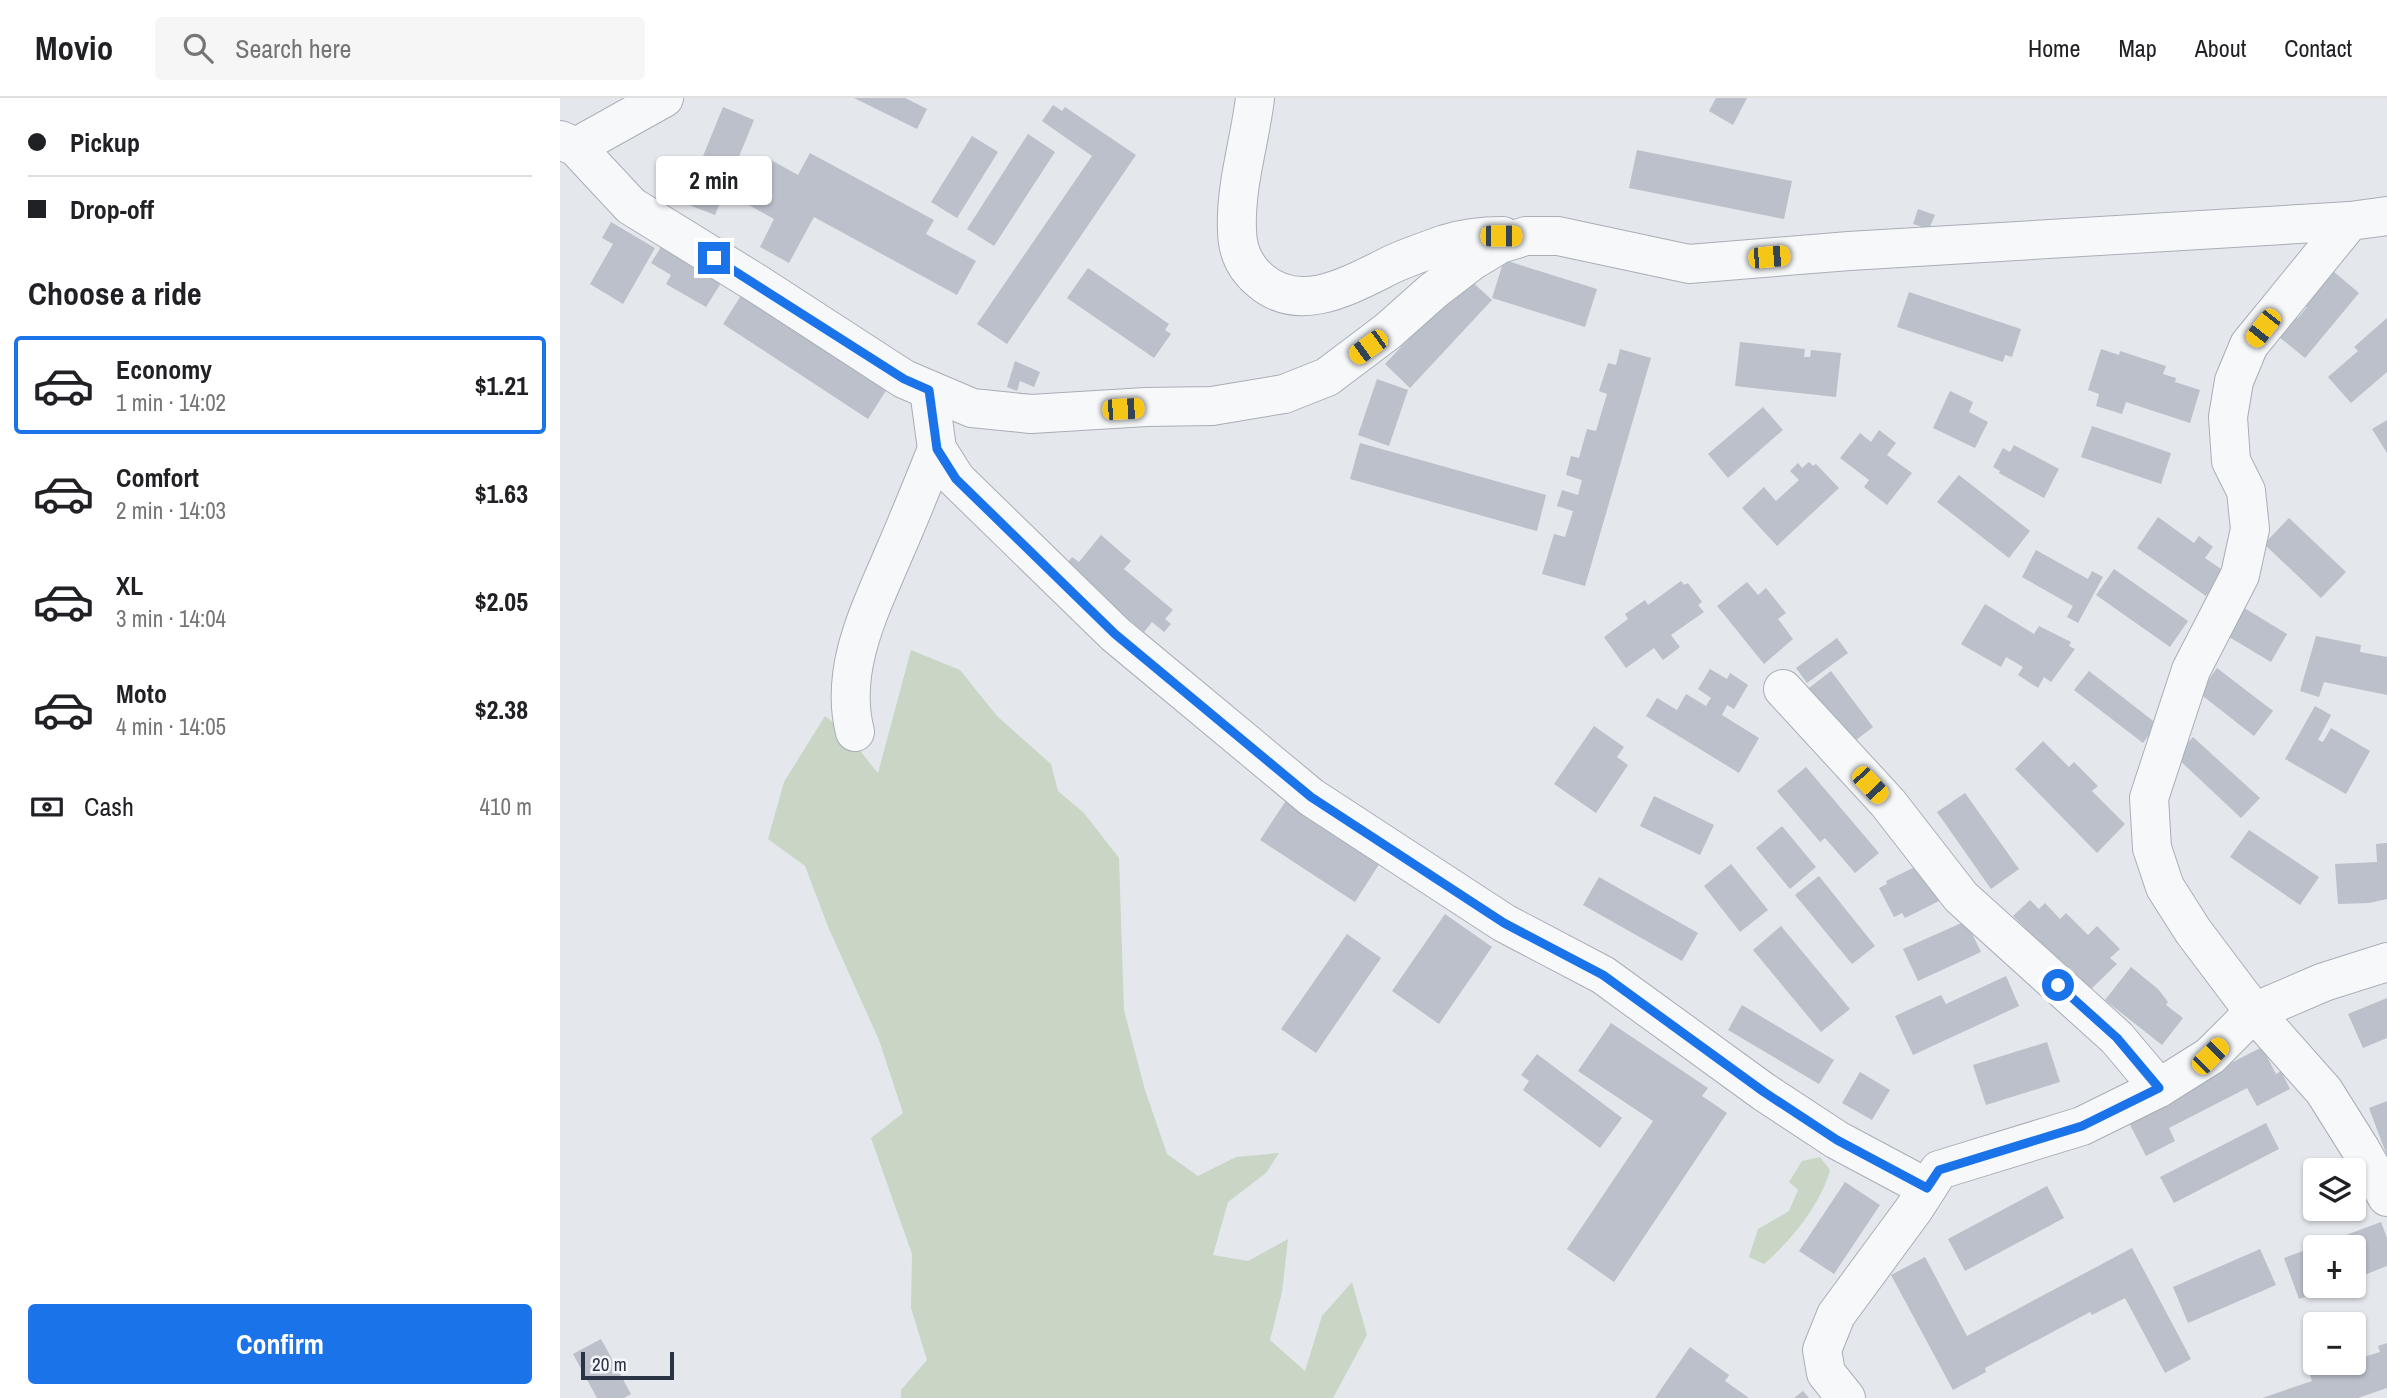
<!DOCTYPE html>
<meta charset="utf-8">
<style>
body{margin:0;font-family:"Archivo Narrow",sans-serif;background:#f6f6f6;color:#202124;height:100vh;display:flex;flex-direction:column;font-size:26px;white-space:nowrap}
*{box-sizing:border-box;margin:0}
p{font-size:23px;color:#757577}
.icon{flex:none;width:38px;height:38px;fill:none;stroke:currentColor;stroke-width:2;stroke-linecap:round;stroke-linejoin:round}
.map{position:relative;flex:1;overflow:hidden}
.drawer{display:flex;flex-direction:column;background:#fff;width:560px}
.drawer>*{flex:none}
.banner{display:grid;align-content:center;height:154px;padding:0 28px;background:#fff}
.fabs{position:absolute;left:1743px;top:1060px;display:grid;gap:14px}
.fabs a{display:grid;place-items:center;width:63px;height:63px;border-radius:7px;background:#fff;box-shadow:0 2px 5px #0004;font-size:35px}
.scale{position:absolute;left:21px;bottom:18px;width:93px;box-sizing:border-box;padding-left:7px;border:4px solid #2b3445;border-top:0;font-size:19px;line-height:24px;white-space:nowrap;color:#2b3445;-webkit-text-stroke:5px #f4f6f9;paint-order:stroke}
.end{position:absolute;width:32px;height:32px;margin:-16px;border:9px solid #1a73e8;background:#fff;box-shadow:0 0 0 4px #fff}
.from{border-radius:50%}
.bubble{position:absolute;height:49px;border-radius:7px;background:#fff;box-shadow:0 2px 5px #0004;font-size:23px;font-weight:700;line-height:49px;text-align:center}
.car{position:absolute;width:21px;height:42px;margin:-21px -10px;border-radius:9px;box-shadow:0 0 5px 2px #0007;background:linear-gradient(#f5c518 24%,#345 0 40%,#f5c518 0 76%,#345 0 86%,#f5c518 0)}
.banner b{display:flex;align-items:center;gap:24px;height:66px;font-size:26px}
.banner b+b{border-top:2px solid #e0e0e0}
.banner i{width:18px;height:18px;background:#202124}
ul{padding:0;list-style:none}
li{display:flex;align-items:center;gap:21px;height:98px;margin:0 14px 10px;padding:0 14px;border:4px solid transparent;border-radius:7px}
li div{flex:1}
li b{display:block;font-size:26px}
li em{font-style:normal;font-weight:700}
li.on{border-color:#1a73e8}
li>.icon{width:63px;height:63px;stroke-width:1.5}
h2{padding:0 28px;font-size:32px;line-height:84px}
.pay{display:flex;align-items:center;gap:18px;height:77px;padding:0 28px;font-size:26px}
.pay p{margin-inline-start:auto}
.primary-button{display:flex;gap:14px;margin-top:auto;padding:14px 28px}
.primary-button a{flex:1;height:80px;border-radius:7px;background:#1a73e8;color:#fff;font-size:28px;font-weight:700;line-height:80px;text-align:center}
header{display:flex;align-items:center;gap:42px;box-sizing:border-box;height:98px;padding:0 35px;background:#fff;border-bottom:2px solid #e0e0e0}
header strong{font-size:33px}
nav{display:flex;gap:38px;margin-inline-start:auto;font-size:24px}
.search{width:490px;height:63px;background:#f6f6f6;display:flex;align-items:center;gap:18px;box-sizing:border-box;padding:0 24px;border-radius:7px;color:#757577;font-size:26px}
main{display:flex;flex:1;min-height:0}
.map>svg:first-child{display:block}
</style>
<header>
<strong>Movio</strong>
<div class="search"><svg class="icon" aria-label="search" viewBox="0 0 24 24"><circle cx="10" cy="10" r="6"/><path d="M15 15l6 6"/></svg>Search here</div>
<nav><a>Home</a><a>Map</a><a>About</a><a>Contact</a></nav>
</header>
<main>
<section class="drawer">
<div class="banner">
<b><i class="from"></i>Pickup</b>
<b><i></i>Drop-off</b>
</div>
<h2>Choose a ride</h2>
<ul>
<li class="on"><svg class="icon" aria-label="car" viewBox="0 0 24 24"><path d="M5 17H2v-5l4-1 3-4h7l3 4 3 1v5h-3M9 17h6M6 11h13"/><circle cx="7" cy="17" r="2"/><circle cx="17" cy="17" r="2"/></svg><div><b>Economy</b><p>1 min · 14:02</p></div><em>$1.21</em></li>
<li><svg class="icon" aria-label="car" viewBox="0 0 24 24"><path d="M5 17H2v-5l4-1 3-4h7l3 4 3 1v5h-3M9 17h6M6 11h13"/><circle cx="7" cy="17" r="2"/><circle cx="17" cy="17" r="2"/></svg><div><b>Comfort</b><p>2 min · 14:03</p></div><em>$1.63</em></li>
<li><svg class="icon" aria-label="car" viewBox="0 0 24 24"><path d="M5 17H2v-5l4-1 3-4h7l3 4 3 1v5h-3M9 17h6M6 11h13"/><circle cx="7" cy="17" r="2"/><circle cx="17" cy="17" r="2"/></svg><div><b>XL</b><p>3 min · 14:04</p></div><em>$2.05</em></li>
<li><svg class="icon" aria-label="car" viewBox="0 0 24 24"><path d="M5 17H2v-5l4-1 3-4h7l3 4 3 1v5h-3M9 17h6M6 11h13"/><circle cx="7" cy="17" r="2"/><circle cx="17" cy="17" r="2"/></svg><div><b>Moto</b><p>4 min · 14:05</p></div><em>$2.38</em></li>
</ul>
<div class="pay"><svg class="icon" aria-label="cash" viewBox="0 0 24 24"><path d="M3 7h18v10H3z"/><circle cx="12" cy="12" r="2"/></svg>Cash<p>410 m</p></div>
<div class="primary-button"><a>Confirm</a></div>
</section>
<div class="map">
<svg width="1827" height="1300" viewBox="0 0 1827 1300">
<rect width="100%" height="100%" fill="#e4e7ec"/>
<g fill="#c9d6c5">
<path d="M 351,552 L 400,572 L 437,618 L 491,666 L 498,693 L 524,715 L 559,760 L 564,912 L 585,992 L 607,1056 L 638,1078 L 676,1059 L 719,1055 L 706,1075 L 668,1104 L 653,1157 L 688,1163 L 728,1141 L 722,1194 L 710,1242 L 745,1273 L 762,1218 L 792,1184 L 807,1237 L 773,1300 L 341,1300 L 341,1292 L 367,1262 L 351,1210 L 352,1156 L 311,1040 L 343,1015 L 319,942 L 269,831 L 245,768 L 208,741 L 224,684 L 265,618 L 283,632 L 318,675 Z"/>
<path d="M 1260,1059 L 1270,1072 C 1261,1106 1230,1144 1204,1166 L 1189,1159 L 1198,1131 L 1229,1113 L 1238,1092 L 1229,1084 L 1242,1063 Z"/>
</g>
<g fill="#bbc0ca">
<path d="M 294,0 L 345,0 L 367,11 L 357,31 Z"/>
<path d="M 1156,0 L 1187,0 L 1173,27 L 1149,13 Z"/>
<path d="M 493,7 L 502,13 L 505,9 L 576,57 L 447,246 L 417,226 L 532,58 L 482,23 Z"/>
<path d="M 163,9 L 194,22 L 155,117 L 124,105 Z"/>
<path d="M 468,36 L 495,54 L 434,148 L 407,131 Z"/>
<path d="M 412,38 L 438,54 L 397,120 L 371,104 Z"/>
<path d="M 1077,52 L 1232,83 L 1224,121 L 1069,90 Z"/>
<path d="M 250,55 L 374,122 L 366,136 L 416,163 L 397,197 L 254,119 L 229,165 L 200,149 L 214,121 L 187,106 L 211,62 L 238,77 Z"/>
<path d="M 1358,111 L 1375,117 L 1369,131 L 1353,126 Z"/>
<path d="M 51,124 L 95,150 L 63,206 L 30,186 L 53,146 L 42,140 Z"/>
<path d="M 101,149 L 166,177 L 146,209 L 106,186 L 111,177 L 91,165 Z"/>
<path d="M 944,162 L 1037,191 L 1025,229 L 932,200 Z"/>
<path d="M 1767,168 L 1799,195 L 1745,260 L 1713,234 L 1729,213 L 1738,220 L 1747,209 L 1738,202 Z"/>
<path d="M 528,170 L 609,226 L 605,232 L 611,236 L 594,260 L 507,200 Z"/>
<path d="M 907,179 L 932,202 L 850,290 L 825,266 Z"/>
<path d="M 1349,194 L 1461,231 L 1452,259 L 1445,257 L 1443,264 L 1337,229 Z"/>
<path d="M 182,196 L 327,291 L 308,321 L 163,226 Z"/>
<path d="M 1827,220 L 1827,274 L 1791,305 L 1768,279 L 1798,253 L 1794,249 Z"/>
<path d="M 1180,244 L 1245,251 L 1244,259 L 1250,259 L 1251,252 L 1281,255 L 1276,299 L 1175,288 Z"/>
<path d="M 1060,251 L 1091,260 L 1025,488 L 982,476 L 994,436 L 1005,439 L 1013,413 L 997,408 L 1002,392 L 1018,397 L 1022,382 L 1006,377 L 1011,358 L 1019,360 L 1027,331 L 1036,333 L 1047,296 L 1039,293 L 1048,265 L 1056,267 Z"/>
<path d="M 1541,251 L 1559,257 L 1560,253 L 1606,268 L 1603,276 L 1616,280 L 1615,284 L 1640,292 L 1630,325 L 1566,304 L 1562,316 L 1536,308 L 1539,296 L 1528,292 Z"/>
<path d="M 455,263 L 480,274 L 474,289 L 460,283 L 457,293 L 447,289 Z"/>
<path d="M 817,281 L 848,292 L 829,348 L 798,337 Z"/>
<path d="M 1390,293 L 1413,304 L 1409,314 L 1428,324 L 1415,350 L 1373,330 Z"/>
<path d="M 1203,309 L 1223,332 L 1168,380 L 1148,356 Z"/>
<path d="M 1827,322 L 1827,355 L 1812,331 Z"/>
<path d="M 1532,328 L 1611,355 L 1601,386 L 1521,359 Z"/>
<path d="M 1319,332 L 1336,345 L 1327,357 L 1352,375 L 1327,407 L 1304,389 L 1309,382 L 1280,360 L 1300,335 L 1311,344 Z"/>
<path d="M 800,345 L 986,397 L 977,433 L 790,381 Z"/>
<path d="M 1454,347 L 1499,371 L 1484,400 L 1439,375 L 1440,373 L 1433,369 L 1443,350 L 1450,354 Z"/>
<path d="M 1249,364 L 1253,368 L 1256,366 L 1279,390 L 1217,448 L 1182,410 L 1204,389 L 1216,403 L 1239,382 L 1230,373 L 1238,365 L 1242,370 Z"/>
<path d="M 1399,377 L 1470,433 L 1449,460 L 1377,404 Z"/>
<path d="M 1598,419 L 1634,445 L 1639,438 L 1653,449 L 1645,460 L 1664,473 L 1646,498 L 1577,450 Z"/>
<path d="M 1729,420 L 1786,474 L 1761,500 L 1704,446 Z"/>
<path d="M 541,437 L 571,463 L 564,471 L 613,512 L 605,521 L 611,526 L 604,534 L 592,524 L 584,534 L 505,468 L 512,459 L 519,464 Z"/>
<path d="M 1476,452 L 1528,481 L 1532,473 L 1543,479 L 1518,525 L 1507,519 L 1513,508 L 1462,479 Z"/>
<path d="M 1554,471 L 1628,523 L 1610,549 L 1536,497 Z"/>
<path d="M 1121,483 L 1124,487 L 1128,485 L 1142,504 L 1138,507 L 1144,514 L 1111,537 L 1120,549 L 1103,562 L 1094,550 L 1066,570 L 1044,539 L 1068,521 L 1065,516 L 1085,502 L 1088,507 Z"/>
<path d="M 1187,484 L 1198,497 L 1206,490 L 1226,515 L 1218,521 L 1233,541 L 1204,566 L 1157,508 Z"/>
<path d="M 1425,506 L 1474,536 L 1479,528 L 1511,544 L 1509,548 L 1515,551 L 1491,584 L 1484,579 L 1478,590 L 1458,577 L 1463,569 L 1446,559 L 1441,569 L 1401,546 Z"/>
<path d="M 1681,508 L 1727,536 L 1711,564 L 1664,536 Z"/>
<path d="M 1756,538 L 1801,547 L 1800,554 L 1827,559 L 1827,597 L 1764,584 L 1759,599 L 1740,593 Z"/>
<path d="M 1277,540 L 1288,555 L 1247,585 L 1236,570 Z"/>
<path d="M 1657,570 L 1713,613 L 1694,638 L 1639,595 Z"/>
<path d="M 1150,571 L 1167,581 L 1170,575 L 1188,587 L 1174,611 L 1167,607 L 1162,617 L 1199,640 L 1179,675 L 1086,618 L 1097,600 L 1117,612 L 1126,596 L 1146,608 L 1151,600 L 1138,591 Z"/>
<path d="M 1271,573 L 1313,629 L 1287,649 L 1245,593 Z"/>
<path d="M 1529,573 L 1597,626 L 1583,645 L 1514,592 Z"/>
<path d="M 1755,608 L 1771,617 L 1758,642 L 1763,644 L 1771,630 L 1810,653 L 1786,696 L 1725,661 Z"/>
<path d="M 1034,628 L 1064,649 L 1057,659 L 1068,667 L 1036,715 L 994,686 Z"/>
<path d="M 1633,639 L 1700,700 L 1681,720 L 1615,658 Z"/>
<path d="M 1483,643 L 1509,669 L 1514,664 L 1538,688 L 1532,693 L 1565,726 L 1537,755 L 1455,671 Z"/>
<path d="M 1246,669 L 1319,755 L 1295,775 L 1265,740 L 1260,744 L 1217,693 Z"/>
<path d="M 1405,695 L 1459,771 L 1431,791 L 1377,714 Z"/>
<path d="M 729,698 L 823,760 L 795,804 L 700,742 Z"/>
<path d="M 1094,698 L 1154,727 L 1140,757 L 1080,728 Z"/>
<path d="M 1222,728 L 1256,769 L 1230,791 L 1196,750 Z"/>
<path d="M 1689,732 L 1759,779 L 1740,807 L 1670,759 Z"/>
<path d="M 1827,745 L 1827,801 L 1809,805 L 1778,806 L 1775,766 L 1817,764 L 1816,746 Z"/>
<path d="M 1171,766 L 1208,812 L 1180,834 L 1144,788 Z"/>
<path d="M 1361,766 L 1379,803 L 1345,820 L 1342,815 L 1334,819 L 1319,790 L 1327,786 L 1326,783 Z"/>
<path d="M 1259,778 L 1315,848 L 1292,866 L 1235,797 Z"/>
<path d="M 1039,779 L 1138,835 L 1122,863 L 1023,807 Z"/>
<path d="M 1470,802 L 1479,811 L 1485,805 L 1500,821 L 1506,815 L 1528,837 L 1537,828 L 1560,851 L 1550,860 L 1557,866 L 1528,894 L 1453,818 Z"/>
<path d="M 885,816 L 932,849 L 879,926 L 832,893 Z"/>
<path d="M 1406,823 L 1421,854 L 1358,883 L 1343,851 Z"/>
<path d="M 1221,828 L 1290,911 L 1261,934 L 1193,852 Z"/>
<path d="M 787,836 L 821,860 L 756,955 L 721,931 Z"/>
<path d="M 1571,869 L 1598,891 L 1608,904 L 1606,907 L 1623,920 L 1602,947 L 1545,902 Z"/>
<path d="M 1446,878 L 1459,908 L 1353,957 L 1335,918 L 1381,897 L 1386,906 Z"/>
<path d="M 1827,900 L 1827,940 L 1803,950 L 1788,916 Z"/>
<path d="M 1182,907 L 1274,962 L 1259,986 L 1168,932 Z"/>
<path d="M 1051,925 L 1148,990 L 1142,998 L 1167,1015 L 1054,1184 L 1007,1151 L 1093,1023 L 1018,973 Z"/>
<path d="M 1487,944 L 1500,984 L 1426,1007 L 1413,967 Z"/>
<path d="M 1702,949 L 1716,976 L 1721,973 L 1730,991 L 1697,1008 L 1687,990 L 1609,1030 L 1615,1043 L 1586,1058 L 1566,1019 Z"/>
<path d="M 977,956 L 1062,1020 L 1040,1050 L 963,992 L 969,983 L 961,977 Z"/>
<path d="M 1300,974 L 1330,992 L 1312,1022 L 1282,1005 Z"/>
<path d="M 1827,1003 L 1827,1058 L 1809,1010 Z"/>
<path d="M 1706,1025 L 1719,1051 L 1614,1105 L 1600,1079 Z"/>
<path d="M 1285,1084 L 1320,1107 L 1274,1176 L 1239,1153 Z"/>
<path d="M 1487,1088 L 1504,1120 L 1405,1173 L 1388,1141 Z"/>
<path d="M 1821,1124 L 1827,1140 L 1827,1168 L 1794,1181 L 1794,1150 L 1755,1150 L 1755,1188 L 1773,1189 L 1739,1201 L 1724,1160 Z"/>
<path d="M 1572,1150 L 1631,1261 L 1605,1275 L 1565,1200 L 1532,1217 L 1530,1214 L 1425,1270 L 1426,1274 L 1393,1292 L 1331,1177 L 1365,1159 L 1407,1238 Z"/>
<path d="M 1700,1151 L 1716,1187 L 1628,1225 L 1613,1189 Z"/>
<path d="M 41,1241 L 71,1296 L 64,1300 L 37,1300 L 13,1256 Z"/>
<path d="M 1827,1245 L 1827,1290 L 1798,1300 L 1702,1300 L 1752,1283 L 1743,1254 L 1755,1250 L 1755,1265 L 1794,1265 L 1794,1262 L 1820,1254 L 1818,1248 Z"/>
<path d="M 1130,1249 L 1169,1277 L 1165,1283 L 1189,1300 L 1095,1300 Z"/>
<path d="M 1243,1293 L 1249,1300 L 1234,1300 Z"/>
</g>
<g fill="none" stroke-linecap="round" stroke-linejoin="round">
<g stroke="#a9aeb7" stroke-width="40">
<g id="minor">
<path d="M 695,0 C 690,43 675,88 677,132 C 677,153 685,170 701,183 C 742,218 795,184 835,165 C 851,158 868,152 885,146 C 904,140 922,138 943,138"/>
<path d="M 0,42 L 16,49 L 71,108 L 196,185 L 344,281 L 412,310 L 471,316 L 586,309 L 652,308 L 724,296 L 767,279 L 828,233 L 873,193 L 912,163 L 940,146 L 966,138 L 998,138 L 1129,166 L 1289,153 L 1790,123 L 1827,118"/>
<path d="M 16,49 L 104,0"/>
<path d="M 1790,123 L 1689,247 L 1674,283 L 1668,319 L 1671,363 L 1686,393 L 1690,431 L 1680,477 L 1631,572 L 1589,700 L 1592,750 L 1605,789 L 1633,833 L 1694,914 L 1764,993 L 1801,1052 L 1827,1099"/>
<path d="M 369,292 L 377,351 L 396,381 L 555,536 L 751,699 L 944,825 L 1043,877 L 1204,994 L 1277,1042 L 1367,1090"/>
<path d="M 1223,591 L 1328,705 L 1401,799 L 1557,940 L 1599,990"/>
<path d="M 295,634 C 279,571 310,512 334,455 C 349,421 363,386 377,351"/>
<path d="M 1286,1300 L 1266,1275 L 1262,1252 L 1276,1217 L 1354,1111 L 1379,1072 L 1522,1028 L 1599,990 L 1650,958 L 1694,914 L 1764,884 L 1827,864"/>
</g>
</g>
<use href="#minor" stroke="#f7f8fa" stroke-width="38"/>
</g>
<g fill="none" stroke-linecap="round" stroke-linejoin="round">
<path stroke="#1a73e8" stroke-width="9" d="M 154,160 L 344,281 L 369,292 L 377,351 L 396,381 L 555,536 L 751,699 L 944,825 L 1043,877 L 1204,994 L 1277,1042 L 1367,1090 L 1379,1072 L 1522,1028 L 1599,990 L 1557,940 L 1498,887"/>
</g>
</svg>
<div class="fabs">
<a><svg class="icon" aria-label="layers" viewBox="0 0 24 24"><path d="M12 4l9 5-9 5-9-5zM3 14l9 5 9-5"/></svg></a>
<a>+</a>
<a>−</a>
</div>
<div class="scale">20 m</div>
<i class="end from" style="left:1498px;top:887px"></i>
<i class="end" style="left:154px;top:160px"></i>
<div class="bubble" style="left:96px;top:58px;width:116px">2 min</div>
<i class="car" style="left:941px;top:138px;rotate:90deg"></i>
<i class="car" style="left:1209px;top:159px;rotate:85deg"></i>
<i class="car" style="left:1703px;top:230px;rotate:218deg"></i>
<i class="car" style="left:808px;top:249px;rotate:234deg"></i>
<i class="car" style="left:563px;top:311px;rotate:87deg"></i>
<i class="car" style="left:1310px;top:687px;rotate:137deg"></i>
<i class="car" style="left:1650px;top:958px;rotate:45deg"></i>
</div>
</main>
